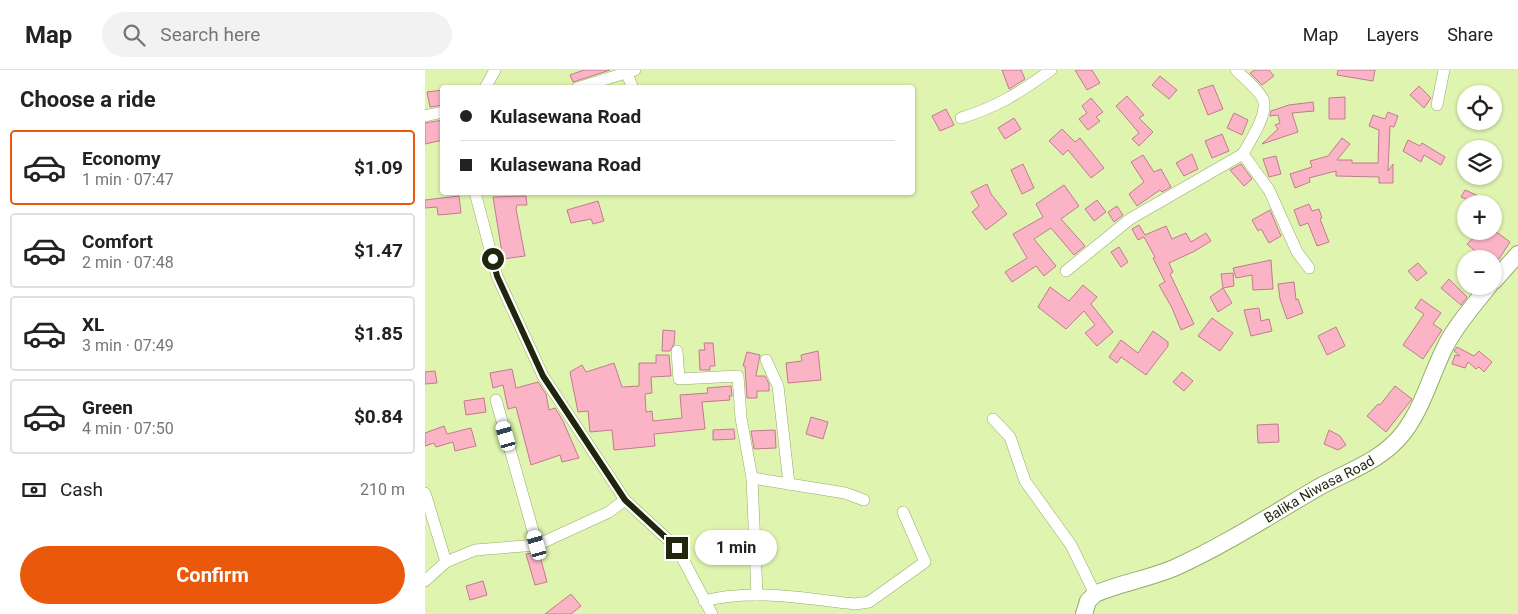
<!DOCTYPE html>
<meta charset="utf-8">
<style>
body{margin:0;font-family:Roboto,sans-serif;background:#f2f2f2;color:#222;height:100vh;display:flex;flex-direction:column;font-size:19px;white-space:nowrap}
*{box-sizing:border-box;margin:0}
p{font-size:16px;color:#767676}
.icon{flex:none;width:28px;height:28px;fill:none;stroke:currentColor;stroke-width:2;stroke-linecap:round;stroke-linejoin:round}
.map{position:relative;flex:1;overflow:hidden}
.drawer{display:flex;flex-direction:column;background:#fff;width:425px}
.drawer>*{flex:none}
.hud{position:absolute;left:15px;top:15px;width:475px;height:110px;border-radius:5px;box-shadow:0 1px 4px #0004;display:grid;align-content:center;height:110px;padding:0 20px;background:#fff}
.buttons{position:absolute;left:1032px;top:15px;display:grid;gap:10px}
.buttons a{display:grid;place-items:center;width:45px;height:45px;border-radius:50%;background:#fff;box-shadow:0 1px 4px #0004;font-size:25px}
.end{position:absolute;width:22px;height:22px;margin:-11px;border:6px solid #1f260b;background:#fff;box-shadow:0 0 0 2px #fff}
.from{border-radius:50%}
.bubble{position:absolute;height:35px;border-radius:18px;background:#fff;box-shadow:0 1px 4px #0004;font-size:16px;font-weight:700;line-height:35px;text-align:center}
.car{position:absolute;width:15px;height:30px;margin:-15px -8px;border-radius:6px;box-shadow:0 0 4px 1px #0007;background:linear-gradient(#fff 24%,#345 0 40%,#fff 0 76%,#345 0 86%,#fff 0)}
.hud b{display:flex;align-items:center;gap:18px;height:48px;font-size:19px}
.hud b+b{border-top:1px solid #e0e0e0}
.hud i{width:12px;height:12px;background:#222}
ul{padding:0;list-style:none}
li{display:flex;align-items:center;gap:15px;height:75px;margin:0 10px 8px;padding:0 10px;border:2px solid #e0e0e0;border-radius:5px}
li div{flex:1}
li b{display:block;font-size:19px}
li em{font-style:normal;font-weight:700}
li.on{border-color:#ea580c}
li>.icon{width:45px;height:45px;stroke-width:1.5}
h2{padding:0 20px;font-size:22px;line-height:60px}
.pay{display:flex;align-items:center;gap:12px;height:55px;padding:0 20px;font-size:19px}
.pay p{margin-inline-start:auto}
.button{display:flex;gap:10px;margin-top:auto;padding:10px 20px}
.button a{flex:1;height:58px;border-radius:30px;background:#ea580c;color:#fff;font-size:20px;font-weight:700;line-height:58px;text-align:center}
header{display:flex;align-items:center;gap:30px;box-sizing:border-box;height:70px;padding:0 25px;background:#fff;border-bottom:1px solid #e0e0e0}
header strong{font-size:24px}
nav{display:flex;gap:28px;margin-inline-start:auto;font-size:18px}
.search{width:350px;height:45px;background:#f2f2f2;display:flex;align-items:center;gap:12px;box-sizing:border-box;padding:0 18px;border-radius:28px;color:#767676;font-size:19px}
main{display:flex;flex:1;min-height:0}
.map>svg:first-child{display:block}
</style>
<header>
<strong>Map</strong>
<div class="search"><svg class="icon" aria-label="search" viewBox="0 0 24 24"><circle cx="10" cy="10" r="6"/><path d="M15 15l6 6"/></svg>Search here</div>
<nav><a>Map</a><a>Layers</a><a>Share</a></nav>
</header>
<main>
<section class="drawer">
<h2>Choose a ride</h2>
<ul>
<li class="on"><svg class="icon" aria-label="car" viewBox="0 0 24 24"><path d="M5 17H2v-5l4-1 3-4h7l3 4 3 1v5h-3M9 17h6M6 11h13"/><circle cx="7" cy="17" r="2"/><circle cx="17" cy="17" r="2"/></svg><div><b>Economy</b><p>1 min · 07:47</p></div><em>$1.09</em></li>
<li><svg class="icon" aria-label="car" viewBox="0 0 24 24"><path d="M5 17H2v-5l4-1 3-4h7l3 4 3 1v5h-3M9 17h6M6 11h13"/><circle cx="7" cy="17" r="2"/><circle cx="17" cy="17" r="2"/></svg><div><b>Comfort</b><p>2 min · 07:48</p></div><em>$1.47</em></li>
<li><svg class="icon" aria-label="car" viewBox="0 0 24 24"><path d="M5 17H2v-5l4-1 3-4h7l3 4 3 1v5h-3M9 17h6M6 11h13"/><circle cx="7" cy="17" r="2"/><circle cx="17" cy="17" r="2"/></svg><div><b>XL</b><p>3 min · 07:49</p></div><em>$1.85</em></li>
<li><svg class="icon" aria-label="car" viewBox="0 0 24 24"><path d="M5 17H2v-5l4-1 3-4h7l3 4 3 1v5h-3M9 17h6M6 11h13"/><circle cx="7" cy="17" r="2"/><circle cx="17" cy="17" r="2"/></svg><div><b>Green</b><p>4 min · 07:50</p></div><em>$0.84</em></li>
</ul>
<div class="pay"><svg class="icon" aria-label="cash" viewBox="0 0 24 24"><path d="M3 7h18v10H3z"/><circle cx="12" cy="12" r="2"/></svg>Cash<p>210 m</p></div>
<div class="button"><a>Confirm</a></div>
</section>
<div class="map">
<svg width="1093" height="544" viewBox="0 0 1093 544">
<rect width="100%" height="100%" fill="#def4af"/>
<g fill="#fab4c6" stroke="#c27b8e">
<path d="M 159,0 L 185,0 L 148,12 L 145,5 Z"/>
<path d="M 577,0 L 596,0 L 600,9 L 584,19 Z"/>
<path d="M 650,0 L 667,0 L 675,13 L 662,20 Z"/>
<path d="M 830,0 L 844,0 L 849,6 L 837,15 L 825,3 Z"/>
<path d="M 913,0 L 950,0 L 948,11 L 912,5 Z"/>
<path d="M 735,6 L 752,20 L 744,29 L 727,15 Z"/>
<path d="M 788,15 L 798,39 L 783,45 L 773,20 Z"/>
<path d="M 994,16 L 1006,28 L 999,38 L 985,25 Z"/>
<path d="M 18,20 L 18,35 L 5,37 L 2,22 Z"/>
<path d="M 702,26 L 719,45 L 714,48 L 728,62 L 714,76 L 707,69 L 714,63 L 691,36 Z"/>
<path d="M 920,27 L 920,49 L 904,49 L 904,28 Z"/>
<path d="M 666,28 L 678,42 L 671,47 L 675,51 L 663,60 L 654,49 L 662,43 L 657,36 Z"/>
<path d="M 888,32 L 889,41 L 867,43 L 873,62 L 837,74 L 853,59 L 850,55 L 855,53 L 853,45 L 845,46 L 846,41 L 864,35 Z"/>
<path d="M 521,39 L 529,55 L 515,61 L 507,46 Z"/>
<path d="M 963,42 L 973,46 L 969,57 L 965,56 L 963,101 L 968,94 L 968,113 L 954,113 L 954,107 L 911,106 L 911,101 L 884,108 L 885,112 L 870,118 L 865,104 L 887,97 L 885,91 L 903,86 L 917,68 L 925,74 L 912,90 L 927,90 L 927,93 L 953,93 L 954,60 L 944,56 L 948,45 L 960,49 Z"/>
<path d="M 809,43 L 823,50 L 817,65 L 802,58 Z"/>
<path d="M 589,48 L 596,59 L 580,69 L 573,58 Z"/>
<path d="M 18,50 L 18,70 L 0,74 L 0,53 Z"/>
<path d="M 637,59 L 650,72 L 655,68 L 679,98 L 666,108 L 643,80 L 638,85 L 624,71 Z"/>
<path d="M 797,64 L 804,81 L 787,88 L 780,71 Z"/>
<path d="M 983,70 L 995,76 L 997,73 L 1020,87 L 1016,95 L 999,85 L 996,92 L 978,81 Z"/>
<path d="M 767,84 L 773,99 L 759,106 L 751,93 Z"/>
<path d="M 718,85 L 729,102 L 736,99 L 746,117 L 737,122 L 735,120 L 712,136 L 704,124 L 719,112 L 706,92 Z"/>
<path d="M 851,86 L 856,104 L 844,107 L 838,89 Z"/>
<path d="M 598,94 L 609,118 L 597,124 L 586,100 Z"/>
<path d="M 816,94 L 827,109 L 819,116 L 805,100 Z"/>
<path d="M 562,114 L 566,124 L 582,144 L 561,160 L 547,142 L 554,136 L 546,122 Z"/>
<path d="M 639,115 L 654,136 L 636,149 L 660,176 L 649,185 L 626,158 L 609,169 L 631,196 L 619,206 L 611,196 L 587,212 L 580,202 L 602,188 L 588,164 L 618,147 L 611,134 Z"/>
<path d="M 1040,120 L 1056,127 L 1053,134 L 1036,127 Z"/>
<path d="M 34,126 L 36,143 L 13,145 L 12,137 L 0,138 L 0,130 Z"/>
<path d="M 101,126 L 102,135 L 92,135 L 91,139 L 100,186 L 78,189 L 68,127 Z"/>
<path d="M 672,130 L 681,142 L 669,151 L 660,139 Z"/>
<path d="M 173,131 L 179,151 L 168,154 L 166,149 L 146,153 L 142,140 Z"/>
<path d="M 884,134 L 887,141 L 894,139 L 897,148 L 895,149 L 904,172 L 892,176 L 883,153 L 875,156 L 869,140 Z"/>
<path d="M 692,136 L 698,145 L 689,152 L 683,142 Z"/>
<path d="M 845,140 L 856,166 L 844,173 L 836,159 L 833,161 L 827,150 Z"/>
<path d="M 714,155 L 720,165 L 741,156 L 747,169 L 761,163 L 766,172 L 781,163 L 786,171 L 770,181 L 744,193 L 748,202 L 745,204 L 769,254 L 756,260 L 747,238 L 734,215 L 740,212 L 728,188 L 730,187 L 719,167 L 713,170 L 707,159 Z"/>
<path d="M 1056,161 L 1070,161 L 1085,172 L 1074,189 L 1059,189 L 1042,174 Z"/>
<path d="M 694,177 L 703,192 L 696,197 L 686,182 Z"/>
<path d="M 846,190 L 848,219 L 828,220 L 827,205 L 811,208 L 808,198 Z"/>
<path d="M 993,193 L 1002,203 L 992,211 L 983,201 Z"/>
<path d="M 808,203 L 809,216 L 798,218 L 796,204 Z"/>
<path d="M 1024,209 L 1042,227 L 1036,235 L 1016,218 Z"/>
<path d="M 869,212 L 871,230 L 873,229 L 878,243 L 862,249 L 855,229 L 853,214 Z"/>
<path d="M 658,215 L 672,227 L 666,234 L 688,262 L 672,276 L 660,263 L 670,255 L 659,241 L 641,259 L 613,237 L 625,217 L 644,231 Z"/>
<path d="M 798,218 L 807,233 L 793,242 L 785,227 Z"/>
<path d="M 996,229 L 1016,243 L 1008,254 L 1017,260 L 998,289 L 978,275 L 999,244 L 990,238 Z"/>
<path d="M 834,238 L 836,251 L 844,249 L 847,261 L 826,266 L 819,240 Z"/>
<path d="M 787,248 L 808,263 L 795,281 L 773,266 Z"/>
<path d="M 911,257 L 920,276 L 902,285 L 893,266 Z"/>
<path d="M 238,260 L 250,261 L 249,274 L 245,281 L 237,281 Z"/>
<path d="M 728,261 L 743,272 L 743,276 L 721,305 L 696,287 L 692,293 L 684,287 L 696,270 L 713,283 Z"/>
<path d="M 279,273 L 288,273 L 290,296 L 285,296 L 285,300 L 275,300 L 274,280 L 280,280 Z"/>
<path d="M 1032,277 L 1049,286 L 1054,281 L 1067,292 L 1059,302 L 1054,297 L 1051,299 L 1043,292 L 1040,298 L 1027,294 L 1030,285 L 1035,286 L 1029,281 Z"/>
<path d="M 393,281 L 396,310 L 363,313 L 361,293 L 377,291 L 376,285 Z"/>
<path d="M 322,282 L 335,285 L 331,306 L 340,306 L 344,314 L 344,321 L 332,321 L 332,328 L 322,328 L 320,296 L 318,296 Z"/>
<path d="M 231,285 L 244,285 L 246,306 L 226,307 L 227,323 L 220,324 L 221,342 L 227,341 L 228,351 L 257,348 L 255,325 L 283,323 L 282,318 L 306,316 L 307,326 L 304,326 L 305,330 L 277,332 L 280,359 L 229,364 L 230,376 L 189,380 L 187,360 L 165,362 L 163,341 L 153,342 L 145,302 L 157,295 L 161,302 L 189,293 L 197,317 L 214,316 L 214,293 L 231,293 Z"/>
<path d="M 87,299 L 91,318 L 113,312 L 121,324 L 124,340 L 130,338 L 138,351 L 154,388 L 137,392 L 135,385 L 106,395 L 91,337 L 83,339 L 78,315 L 68,318 L 65,303 Z"/>
<path d="M 10,301 L 12,313 L 0,314 L 0,302 Z"/>
<path d="M 757,302 L 768,311 L 759,321 L 748,312 Z"/>
<path d="M 970,316 L 987,329 L 961,362 L 942,346 L 953,334 L 955,335 Z"/>
<path d="M 59,328 L 61,342 L 41,345 L 39,331 Z"/>
<path d="M 386,347 L 403,352 L 398,369 L 381,364 Z"/>
<path d="M 853,354 L 854,372 L 833,373 L 832,355 Z"/>
<path d="M 19,356 L 22,364 L 46,358 L 51,376 L 30,381 L 28,372 L 11,377 L 9,373 L 0,376 L 0,363 Z"/>
<path d="M 309,359 L 310,369 L 288,370 L 288,360 Z"/>
<path d="M 350,360 L 351,378 L 329,379 L 326,361 Z"/>
<path d="M 904,360 L 915,366 L 921,375 L 913,380 L 899,374 Z"/>
<path d="M 114,482 L 122,512 L 110,515 L 101,484 Z"/>
<path d="M 58,511 L 62,525 L 45,530 L 41,516 Z"/>
<path d="M 146,524 L 156,536 L 146,544 L 120,544 Z"/>
</g>
<g fill="none" stroke-linecap="round" stroke-linejoin="round">
<g stroke="#97ab6a" stroke-width="12">
<g id="street">
<path d="M 811,0 C 819,8 833,19 838,29 C 844,43 825,71 818,84 L 844,120 L 872,182 L 884,198"/>
<path d="M 201,2 L 208,18"/>
<path d="M 60,18 L 70,0"/>
<path d="M 152,18 L 210,0"/>
<path d="M 1012,35 L 1019,0"/>
<path d="M 0,46 L 18,42"/>
<path d="M 536,48 C 574,36 594,23 626,0"/>
<path d="M 50,122 L 72,206 L 118,306 L 200,430 L 252,478 L 287,544"/>
<path d="M 641,201 L 705,149 L 818,84"/>
<path d="M 252,281 L 254,309 L 313,306 L 316,348 L 327,408 L 332,525"/>
<path d="M 341,290 L 353,316 L 364,414"/>
<path d="M 71,330 L 112,475"/>
<path d="M 568,349 L 585,367 L 600,411 L 646,475 L 670,524"/>
<path d="M 327,408 L 420,423 L 439,430"/>
<path d="M 0,423 L 21,492"/>
<path d="M 0,511 L 21,492 L 50,480 L 112,475 L 184,442 L 200,430"/>
<path d="M 279,531 C 327,518 382,529 430,534 L 444,532 L 500,492 L 478,442"/>
</g>
</g>
<g stroke="#97ab6a" stroke-width="18">
<g id="secondary">
<path d="M 1069,211 L 1093,184"/>
<path id="s1" d="M 659,544 L 663,531 L 670,524 C 695,513 723,509 749,498 C 800,475 846,445 894,417 C 924,401 958,390 979,362 C 998,337 1006,305 1020,277 C 1031,255 1049,235 1064,216"/>
</g>
</g>
<use href="#street" stroke="#fff" stroke-width="11"/>
<use href="#secondary" stroke="#fff" stroke-width="16"/>
</g>
<g fill="none" stroke-linecap="round" stroke-linejoin="round">
<path stroke="#1f260b" stroke-width="6" d="M 68,189 L 72,206 L 118,306 L 200,430 L 252,478"/>
</g>
<g text-anchor="middle" dominant-baseline="central" stroke-width="4" stroke-linejoin="round" paint-order="stroke">
<g font-size="14" fill="#1f260b" stroke="#def4af">
<text stroke="none"><textPath href="#s1" startOffset="272">Balika Niwasa Road</textPath></text>
</g>
</g>
</svg>
<div class="buttons">
<a><svg class="icon" aria-label="locate" viewBox="0 0 24 24"><circle cx="12" cy="12" r="6"/><path d="M12 2v4M12 18v4M2 12h4M18 12h4"/></svg></a>
<a><svg class="icon" aria-label="layers" viewBox="0 0 24 24"><path d="M12 4l9 5-9 5-9-5zM3 14l9 5 9-5"/></svg></a>
<a>+</a>
<a>−</a>
</div>
<i class="end from" style="left:68px;top:189px"></i>
<i class="end" style="left:252px;top:478px"></i>
<div class="bubble" style="left:270px;top:460px;width:82px">1 min</div>
<i class="car" style="left:81px;top:366px;rotate:344deg"></i>
<i class="car" style="left:112px;top:475px;rotate:344deg"></i>
<div class="hud">
<b><i class="from"></i>Kulasewana Road</b>
<b><i></i>Kulasewana Road</b>
</div>
</div>
</main>
